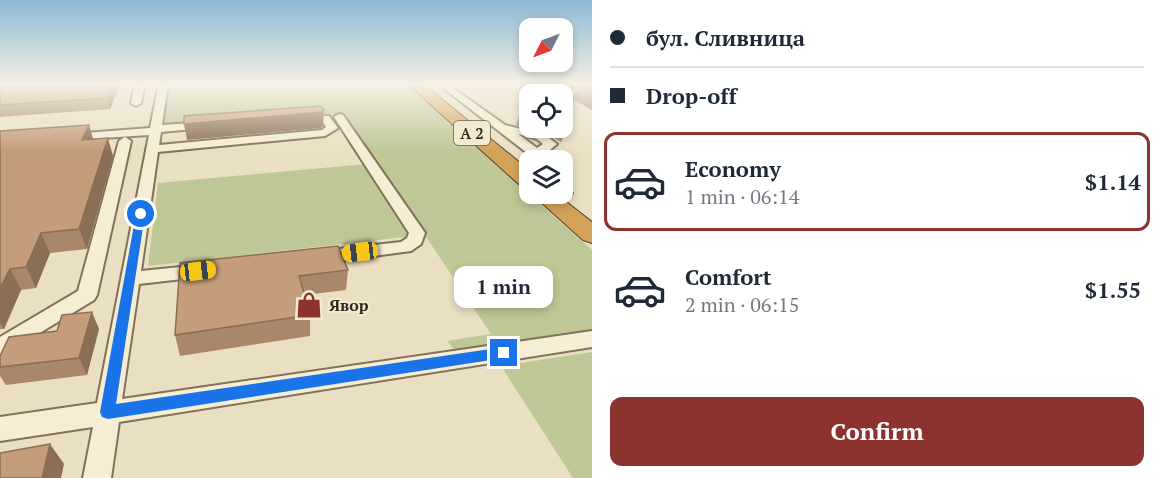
<!DOCTYPE html>
<meta charset="utf-8">
<style>
body{margin:0;font-family:"PT Serif",serif;background:#f6f6f7;color:#1f2937;height:100vh;display:flex;flex-direction:column;font-size:22px;white-space:nowrap}
*{box-sizing:border-box;margin:0}
p{font-size:20px;color:#747a83}
.icon{flex:none;width:33px;height:33px;fill:none;stroke:currentColor;stroke-width:2;stroke-linecap:round;stroke-linejoin:round}
.map{position:relative;flex:1;overflow:hidden}
.details{display:flex;flex-direction:column;background:#fff;width:570px}
.details>*{flex:none}
.top-card{display:grid;align-content:center;height:132px;padding:0 18px;background:#fff}
.needle{width:39px;rotate:228deg}
.buttons{position:absolute;left:519px;top:18px;display:grid;gap:12px}
.buttons a{display:grid;place-items:center;width:54px;height:54px;border-radius:12px;background:#fff;box-shadow:0 3px 9px #0003;font-size:30px}
.end{position:absolute;width:27px;height:27px;margin:-14px;border:8px solid #1a73e8;background:#fff;box-shadow:0 0 0 3px #fff}
.from{border-radius:50%}
.bubble{position:absolute;height:42px;border-radius:12px;background:#fff;box-shadow:0 3px 9px #0003;font-size:20px;font-weight:800;line-height:42px;text-align:center}
.car{position:absolute;width:18px;height:36px;margin:-18px -9px;border-radius:8px;box-shadow:0 0 4px 2px #0007;background:linear-gradient(#f5c518 24%,#345 0 40%,#f5c518 0 76%,#345 0 86%,#f5c518 0)}
.top-card b{display:flex;align-items:center;gap:21px;height:57px;font-size:22px}
.top-card b+b{border-top:2px solid #e0e1e3}
.top-card i{width:15px;height:15px;background:#1f2937}
ul{padding:0;list-style:none}
li{display:flex;align-items:center;gap:18px;height:99px;margin:0 12px 9px;padding:0 6px;border:3px solid transparent;border-radius:12px}
li div{flex:1}
li b{display:block;font-size:22px}
li em{font-style:normal;font-weight:800}
li.on{border-color:#8c3330}
li>.icon{width:54px;height:54px;stroke-width:1.5}
.action{display:flex;gap:12px;margin-top:auto;padding:12px 18px}
.action a{flex:1;height:69px;border-radius:12px;background:#8c3330;color:#fff;font-size:24px;font-weight:800;line-height:69px;text-align:center}
main{display:flex;flex:1;min-height:0}
.map>svg:first-child{display:block}
</style>
<main>
<div class="map">
<svg width="592" height="478" viewBox="0 0 592 478">
<rect width="100%" height="100%" fill="#eadfc2"/>
<g fill="#bfc797">
<path d="M 164,84 L 407,84 L 592,250 L 592,331 L 459,355 L 447,341 L 491,334 L 344,114 L 158,127 Z"/>
<path d="M 366,164 L 413,236 L 148,266 L 158,183 Z"/>
<path d="M 592,352 L 592,478 L 573,478 L 501,366 Z"/>
</g>
<g fill="none" stroke-linecap="round" stroke-linejoin="round">
<g stroke="#82715b" stroke-width="4">
<g id="minor">
<path d="M 135,84 L 145,84 L 141,103 L 136,106 L 131,103 Z"/>
<path d="M 159,84 L 168,84 L 162,125 L 205,122 L 211,125 L 205,128 L 161,132 L 159,145 L 322,130 L 326,127 L 322,121 L 299,120 L 298,118 L 303,115 L 329,116 L 338,128 L 325,136 L 158,152 L 141,271 L 200,265 L 206,267 L 209,271 L 206,275 L 200,277 L 139,284 L 122,399 L 592,331 L 592,347 L 119,422 L 111,478 L 83,478 L 93,427 L 0,441 L 0,417 L 97,403 L 149,135 L 72,140 L 66,137 L 72,134 L 150,128 Z"/>
<path d="M 438,84 L 447,84 L 505,125 L 545,135 L 557,144 L 544,155 L 545,160 L 533,160 L 531,156 ZM 518,134 L 537,139 L 543,144 L 537,148 Z"/>
<path d="M 592,87 L 592,93 L 569,94 L 573,98 L 568,101 L 562,99 L 562,94 L 554,92 L 559,89 Z"/>
<path d="M 339,114 L 343,115 L 425,233 L 421,244 L 411,251 L 321,263 L 315,261 L 312,257 L 315,253 L 321,251 L 401,242 L 407,238 L 409,233 L 334,117 Z"/>
<path d="M 125,137 L 131,141 L 97,295 L 94,300 L 0,357 L 0,337 L 78,291 L 119,141 Z"/>
<path d="M 562,186 L 572,193 L 570,196 L 565,197 L 557,194 L 562,194 Z"/>
</g>
</g>
<g stroke="#50402f" stroke-width="2">
<g id="highway">
<path d="M 408,84 L 423,84 L 530,171 L 530,188 L 522,187 Z"/>
<path d="M 532,194 L 556,194 L 592,222 L 592,243 L 583,240 Z"/>
</g>
</g>
<use href="#minor" fill="#f5edd4" fill-rule="evenodd"/>
<use href="#highway" fill="#d3a259" fill-rule="evenodd"/>
</g>
<g fill="#a9876a">
<path d="M 0,84 L 120,84 L 110,109 L 0,117 Z"/>
<path d="M 579,84 L 592,84 L 592,110 L 574,100 L 574,96 Z"/>
<path d="M 520,112 L 530,112 L 530,128 L 562,128 L 567,129 L 561,142 L 546,133 L 516,125 Z"/>
<path d="M 0,131 L 93,140 L 113,156 L 87,249 L 50,253 L 36,288 L 21,290 L 4,329 L 0,329 Z"/>
<path d="M 180,263 L 348,270 L 346,290 L 305,295 L 310,315 L 310,336 L 180,356 L 175,335 Z"/>
<path d="M 99,329 L 87,375 L 6,385 L 0,376 L 0,356 L 57,331 Z"/>
</g>
<g fill="#8a6e56">
<path d="M 113,84 L 120,84 L 110,109 L 107,98 Z"/>
<path d="M 324,110 L 323,126 L 321,128 L 187,140 L 184,124 Z"/>
<path d="M 89,125 L 94,142 L 82,140 Z"/>
<path d="M 108,138 L 113,156 L 87,249 L 79,229 Z"/>
<path d="M 41,233 L 50,253 L 36,288 L 26,267 Z"/>
<path d="M 10,269 L 21,290 L 4,329 L 0,323 L 0,288 Z"/>
<path d="M 92,312 L 99,329 L 87,375 L 79,358 Z"/>
<path d="M 50,444 L 64,464 L 61,478 L 42,478 Z"/>
</g>
<g fill="#c59d7b" stroke="#8a6e56" stroke-width="1.5">
<path d="M 0,84 L 113,84 L 107,98 L 0,105 Z"/>
<path d="M 580,84 L 592,84 L 592,91 L 580,85 Z"/>
<path d="M 320,106 L 324,110 L 322,112 L 184,124 L 184,116 Z"/>
<path d="M 520,112 L 530,112 L 530,115 Z"/>
<path d="M 89,125 L 82,140 L 108,138 L 79,229 L 41,233 L 26,267 L 10,269 L 0,288 L 0,131 Z"/>
<path d="M 338,246 L 348,270 L 299,276 L 310,315 L 175,335 L 180,263 Z"/>
<path d="M 92,312 L 79,358 L 0,367 L 0,356 L 9,337 L 57,331 L 62,315 Z"/>
<path d="M 50,444 L 42,478 L 0,478 L 0,453 Z"/>
</g>
<linearGradient id="sky" x2="0" y2="1"><stop stop-color="#8db8d4"/><stop offset="0.56" stop-color="#f6f1e4"/><stop offset="1" stop-color="#f6f1e4" stop-opacity="0"/></linearGradient>
<rect width="592" height="151" fill="url(#sky)"/>
<path fill="#1a73e8" d="M 141,211 L 145,214 L 116,404 L 504,347 L 511,353 L 504,358 L 108,419 L 102,417 L 100,412 L 136,214 Z"/>
<defs>
<g id="shop-bare" transform="scale(2.07)"><path d="M-5-2.5h2.3a2.7 3.5 0 0 1 5.4 0H5L5.5 6h-11ZM-1.5-2.5h3a1.5 2.3 0 0 0-3 0Z" fill="#8c3330" stroke="#f2ead1" stroke-width="2.5" paint-order="stroke"/></g>
</defs>
<g fill-rule="evenodd">
<use href="#shop-bare" x="309" y="305"/>
</g>
<g text-anchor="middle" dominant-baseline="central" stroke-width="4.5" stroke-linejoin="round" paint-order="stroke">
<rect fill="#f2ead1" stroke="#6c6354" stroke-width="1.5" x="454" y="121" width="36" height="24" rx="4.5"/>
<g font-size="15" font-weight="bold" fill="#33291e">
<text x="472" y="133">A 2</text>
</g>
<g font-size="16" font-weight="bold" fill="#33291e" stroke="#f2ead1" text-anchor="start">
<text x="329" y="305">Явор</text>
</g>
</g>
</svg>
<div class="buttons">
<a><svg class="needle" viewBox="-14 -14 28 28"><path d="M0-13l5 13h-10z" fill="#e53935"/><path d="M0 13l5-13h-10z" fill="#747a83"/></svg></a>
<a><svg class="icon" aria-label="locate" viewBox="0 0 24 24"><circle cx="12" cy="12" r="6"/><path d="M12 2v4M12 18v4M2 12h4M18 12h4"/></svg></a>
<a><svg class="icon" aria-label="layers" viewBox="0 0 24 24"><path d="M12 4l9 5-9 5-9-5zM3 14l9 5 9-5"/></svg></a>
</div>
<i class="end from" style="left:141px;top:214px"></i>
<i class="end" style="left:504px;top:353px"></i>
<div class="bubble" style="left:454px;top:266px;width:99px">1 min</div>
<i class="car" style="left:360px;top:252px;rotate:263deg"></i>
<i class="car" style="left:198px;top:271px;rotate:83deg"></i>
</div>
<section class="details">
<div class="top-card">
<b><i class="from"></i>бул. Сливница</b>
<b><i></i>Drop-off</b>
</div>
<ul>
<li class="on"><svg class="icon" aria-label="car" viewBox="0 0 24 24"><path d="M5 17H2v-5l4-1 3-4h7l3 4 3 1v5h-3M9 17h6M6 11h13"/><circle cx="7" cy="17" r="2"/><circle cx="17" cy="17" r="2"/></svg><div><b>Economy</b><p>1 min · 06:14</p></div><em>$1.14</em></li>
<li><svg class="icon" aria-label="car" viewBox="0 0 24 24"><path d="M5 17H2v-5l4-1 3-4h7l3 4 3 1v5h-3M9 17h6M6 11h13"/><circle cx="7" cy="17" r="2"/><circle cx="17" cy="17" r="2"/></svg><div><b>Comfort</b><p>2 min · 06:15</p></div><em>$1.55</em></li>
</ul>
<div class="action"><a>Confirm</a></div>
</section>
</main>
